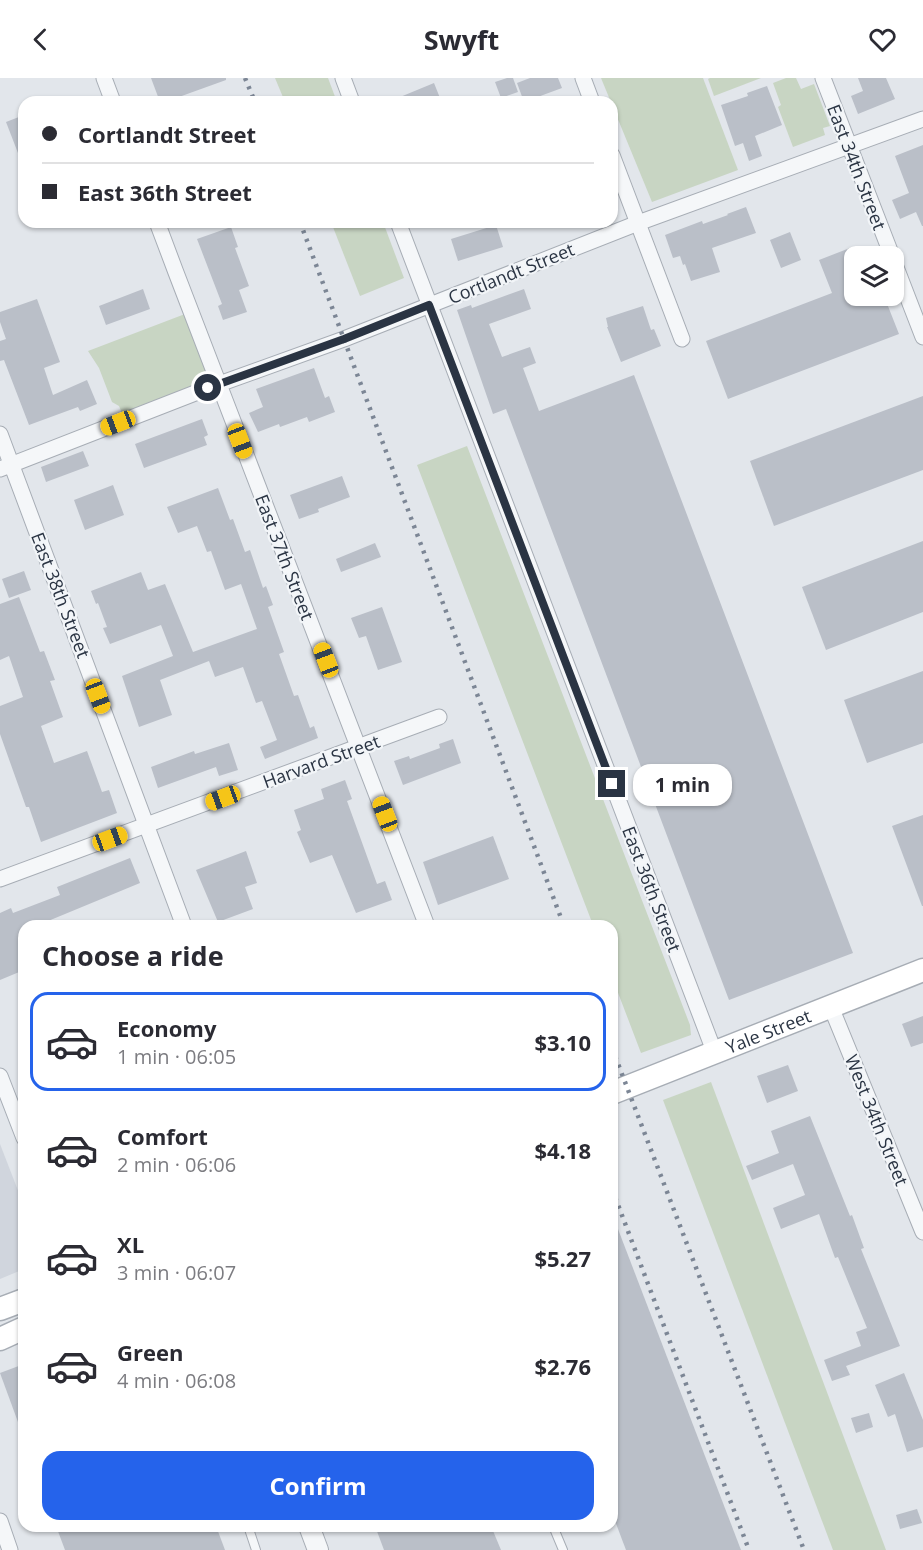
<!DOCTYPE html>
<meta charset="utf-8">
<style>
body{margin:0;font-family:"Open Sans",sans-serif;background:#f7f7f7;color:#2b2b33;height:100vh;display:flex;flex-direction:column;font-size:22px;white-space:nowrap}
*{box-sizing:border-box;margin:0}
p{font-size:20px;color:#7c7c81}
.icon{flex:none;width:33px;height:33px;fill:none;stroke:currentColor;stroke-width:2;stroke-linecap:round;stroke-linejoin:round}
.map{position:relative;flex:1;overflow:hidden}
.panel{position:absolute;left:18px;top:842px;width:600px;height:612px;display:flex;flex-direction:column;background:#fff;border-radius:18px;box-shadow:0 2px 4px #0004}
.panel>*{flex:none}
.top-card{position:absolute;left:18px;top:18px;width:600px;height:132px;border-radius:18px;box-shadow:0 2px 4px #0004;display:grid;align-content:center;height:132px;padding:0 24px;background:#fff}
.fabs{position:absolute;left:844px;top:168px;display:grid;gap:12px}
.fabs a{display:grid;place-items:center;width:60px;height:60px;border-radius:12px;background:#fff;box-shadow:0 2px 4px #0004;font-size:30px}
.end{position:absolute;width:27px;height:27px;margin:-14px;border:8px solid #2a3443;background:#fff;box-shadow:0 0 0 3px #fff}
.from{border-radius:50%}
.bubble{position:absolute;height:42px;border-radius:18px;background:#fff;box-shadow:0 2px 4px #0004;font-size:20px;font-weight:700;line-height:42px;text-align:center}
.car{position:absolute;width:18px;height:36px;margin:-18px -9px;border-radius:8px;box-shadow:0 0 4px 2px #0007;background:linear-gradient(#f5c518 24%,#345 0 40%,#f5c518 0 76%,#345 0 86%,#f5c518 0)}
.top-card b{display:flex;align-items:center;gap:21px;height:57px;font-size:22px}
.top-card b+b{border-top:2px solid #e1e1e2}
.top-card i{width:15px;height:15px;background:#2b2b33}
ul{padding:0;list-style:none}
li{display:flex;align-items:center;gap:18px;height:99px;margin:0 12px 9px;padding:0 12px;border:3px solid transparent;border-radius:18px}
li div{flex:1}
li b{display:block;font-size:22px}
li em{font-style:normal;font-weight:700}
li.on{border-color:#2563eb}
li>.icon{width:54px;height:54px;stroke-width:1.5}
h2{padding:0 24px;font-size:27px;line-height:72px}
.primary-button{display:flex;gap:12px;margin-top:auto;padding:12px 24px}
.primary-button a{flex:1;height:69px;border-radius:18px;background:#2563eb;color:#fff;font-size:24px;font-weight:700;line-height:69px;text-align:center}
header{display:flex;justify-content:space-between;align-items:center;height:78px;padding:0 24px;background:#fff;font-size:27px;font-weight:700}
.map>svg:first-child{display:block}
</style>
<header><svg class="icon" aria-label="back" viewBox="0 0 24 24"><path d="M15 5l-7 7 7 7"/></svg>Swyft<svg class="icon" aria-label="heart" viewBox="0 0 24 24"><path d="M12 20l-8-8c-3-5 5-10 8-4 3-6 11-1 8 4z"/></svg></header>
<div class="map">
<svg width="923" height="1472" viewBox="0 0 923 1472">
<rect width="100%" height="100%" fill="#e2e6eb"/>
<path fill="#d0d5dd" d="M 0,1066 L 24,1128 L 24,1191 L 0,1201 Z"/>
<g fill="#c8d5c3">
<path d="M 275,0 L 328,0 L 337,24 L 285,24 Z"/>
<path d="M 601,0 L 703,0 L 738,92 L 652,124 Z"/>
<path d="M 710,0 L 761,0 L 714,18 L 708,1 Z"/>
<path d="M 786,0 L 796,0 L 801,11 L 814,6 L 830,48 L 823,50 L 825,57 L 793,69 L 778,29 L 781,27 L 773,5 Z"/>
<path d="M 331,144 L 383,144 L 404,200 L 360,218 Z"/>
<path d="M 185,236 L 207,297 L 204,303 L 122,335 L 119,328 L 112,324 L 99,290 L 88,273 Z"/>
<path d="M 467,368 L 690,947 L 691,957 L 641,975 L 612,899 L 612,848 L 593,847 L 417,387 Z"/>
<path d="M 711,1004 L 886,1472 L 833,1472 L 663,1022 Z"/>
</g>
<g fill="#babfc8">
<path d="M 151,0 L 226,0 L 226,2 L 165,24 L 160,24 Z"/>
<path d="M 507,0 L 513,0 L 518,14 L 501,20 L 495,4 Z"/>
<path d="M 530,0 L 558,0 L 562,10 L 524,24 L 517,5 Z"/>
<path d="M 858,0 L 886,0 L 895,21 L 858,36 L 851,18 L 863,13 Z"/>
<path d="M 434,5 L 440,20 L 429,24 L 388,24 Z"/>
<path d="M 767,8 L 782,47 L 755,58 L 762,78 L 749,83 L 743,65 L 735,68 L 721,27 L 748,18 L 747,15 Z"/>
<path d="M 24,37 L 24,88 L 23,88 L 6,44 Z"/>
<path d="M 923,67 L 923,148 L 922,148 L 916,134 L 900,141 L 892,122 L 909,115 L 895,78 Z"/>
<path d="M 746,129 L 756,155 L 712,170 L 720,194 L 691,203 L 685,186 L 683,187 L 680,178 L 673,180 L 665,157 L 702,143 L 703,146 L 728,137 L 727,136 Z"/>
<path d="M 496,147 L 503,169 L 458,183 L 451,161 Z"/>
<path d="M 231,149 L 238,169 L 235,170 L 249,208 L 239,212 L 247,234 L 223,242 L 218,228 L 222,226 L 197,161 Z"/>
<path d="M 790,154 L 801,182 L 781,190 L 770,162 Z"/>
<path d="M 855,168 L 855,218 L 884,218 L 899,256 L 728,321 L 706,263 L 832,215 L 819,182 Z"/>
<path d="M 143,211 L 150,231 L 106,247 L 99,228 Z"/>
<path d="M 524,211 L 531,231 L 489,246 L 502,279 L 530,269 L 536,285 L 523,290 L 539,333 L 634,297 L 853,875 L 729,922 L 506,331 L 493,336 L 457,232 L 471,227 L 472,230 Z"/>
<path d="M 37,221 L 60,284 L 44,290 L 53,317 L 87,302 L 97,326 L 80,333 L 78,329 L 29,347 L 4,282 L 0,283 L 0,263 L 6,261 L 0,244 L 0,234 Z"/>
<path d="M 643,228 L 651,252 L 654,251 L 661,268 L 621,284 L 607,249 L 608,249 L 606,240 Z"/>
<path d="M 314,290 L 325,320 L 329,318 L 335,334 L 309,344 L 307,339 L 280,349 L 279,346 L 258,354 L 249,335 L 263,329 L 256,311 Z"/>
<path d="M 923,318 L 923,392 L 774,448 L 750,383 Z"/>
<path d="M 202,341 L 208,357 L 204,359 L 207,367 L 144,390 L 135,366 Z"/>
<path d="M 83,373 L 89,388 L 46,404 L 41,389 Z"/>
<path d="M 342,398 L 350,419 L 318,431 L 319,434 L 299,441 L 290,417 Z"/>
<path d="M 113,407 L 124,437 L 85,452 L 74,422 Z"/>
<path d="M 218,410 L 230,442 L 233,441 L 245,474 L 250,472 L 263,510 L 266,508 L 273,527 L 268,529 L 284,574 L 279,576 L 294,618 L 298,617 L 310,650 L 314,648 L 318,660 L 265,681 L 260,669 L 277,662 L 262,623 L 256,625 L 243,589 L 215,599 L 209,583 L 160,602 L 172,637 L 139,649 L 122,598 L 173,578 L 161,547 L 110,566 L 103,550 L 107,549 L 98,525 L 96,526 L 91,513 L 141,494 L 148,512 L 165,506 L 193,574 L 257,551 L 241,506 L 225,512 L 211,473 L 207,474 L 197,448 L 178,455 L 167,429 Z"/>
<path d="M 923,463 L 923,534 L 826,572 L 802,509 Z"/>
<path d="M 375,465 L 381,479 L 341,494 L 336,481 Z"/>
<path d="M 24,493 L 31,512 L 9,520 L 2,501 Z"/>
<path d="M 19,519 L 40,574 L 44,573 L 55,602 L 50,603 L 63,639 L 41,648 L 54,685 L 87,673 L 102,714 L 109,712 L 117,735 L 41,764 L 29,729 L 26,729 L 0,656 L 0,628 L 23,619 L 9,578 L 0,582 L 0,526 Z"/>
<path d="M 382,529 L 402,584 L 378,592 L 366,558 L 359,560 L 351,540 Z"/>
<path d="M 923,593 L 923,665 L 867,685 L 844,622 Z"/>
<path d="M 453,661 L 461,685 L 403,707 L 394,683 L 409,678 L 410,681 L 440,670 L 439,666 Z"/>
<path d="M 229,665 L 238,692 L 219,698 L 216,689 L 158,710 L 151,689 L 194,673 L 195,676 Z"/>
<path d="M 345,702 L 352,721 L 347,723 L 377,806 L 385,803 L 392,822 L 356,835 L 332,777 L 310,785 L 297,754 L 301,752 L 294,732 L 324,721 L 321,711 Z"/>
<path d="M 923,737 L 923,828 L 922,828 L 892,748 Z"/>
<path d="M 493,758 L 509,801 L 438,827 L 423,784 Z"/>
<path d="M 246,773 L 257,805 L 245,809 L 253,831 L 218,844 L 196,792 Z"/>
<path d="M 130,780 L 140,805 L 36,848 L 24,848 L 24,892 L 0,902 L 0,835 L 11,830 L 13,835 L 60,817 L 57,809 Z"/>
<path d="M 923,938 L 923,965 L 911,969 L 902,946 Z"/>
<path d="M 788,987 L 798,1013 L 767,1025 L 757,998 Z"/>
<path d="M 810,1038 L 850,1138 L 852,1137 L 864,1170 L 861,1171 L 900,1268 L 846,1288 L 850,1297 L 832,1303 L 824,1282 L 861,1268 L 856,1254 L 867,1250 L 838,1179 L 835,1180 L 819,1136 L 781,1151 L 773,1130 L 805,1117 L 793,1086 L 752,1102 L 746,1088 L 779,1075 L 771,1053 Z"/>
<path d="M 613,1138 L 741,1472 L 626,1472 L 612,1435 Z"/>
<path d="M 24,1286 L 24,1355 L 22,1355 L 0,1295 Z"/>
<path d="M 904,1295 L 923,1342 L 923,1369 L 907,1374 L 895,1336 L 888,1339 L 875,1307 Z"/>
<path d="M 869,1335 L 873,1349 L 856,1355 L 851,1340 Z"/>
<path d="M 917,1431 L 922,1445 L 900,1451 L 896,1437 Z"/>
<path d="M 56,1448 L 216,1448 L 225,1472 L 65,1472 Z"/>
<path d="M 375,1448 L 491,1448 L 501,1472 L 384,1472 Z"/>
</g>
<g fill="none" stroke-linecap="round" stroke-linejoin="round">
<g stroke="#a7adb5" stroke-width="10">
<g id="service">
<path d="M 248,1448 L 256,1472"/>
<path d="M 553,1448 L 563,1472"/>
</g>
</g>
<g stroke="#a7adb5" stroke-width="17">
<g id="minor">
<path d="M 104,0 L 113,24"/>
<path d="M 343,0 L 352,24"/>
<path d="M 583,0 L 592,24"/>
<path d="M 823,0 L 892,178"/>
<path d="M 612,77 L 682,261"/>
<path d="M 157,144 C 245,379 338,612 427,848"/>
<path d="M 398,144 L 714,973"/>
<path d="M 894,184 L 923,259"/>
<path d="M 0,356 L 184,848"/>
<path d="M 0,391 L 208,310 L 344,261 L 638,145 L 923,41"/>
<path d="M 0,801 L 439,639"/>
<path d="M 831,929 L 923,1154"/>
<path d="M 0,998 L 24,1060"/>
<path d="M 0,1443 L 10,1472"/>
</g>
</g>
<g stroke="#a7adb5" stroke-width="22">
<path id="tertiary" d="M 309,1448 L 318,1472"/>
</g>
<g stroke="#a7adb5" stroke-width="25">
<g id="secondary">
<path id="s1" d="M 612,1015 L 923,892"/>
<path d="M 0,1231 L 24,1222"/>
<path d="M 0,1261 L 24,1250"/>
</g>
</g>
<use href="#service" stroke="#f5f7f9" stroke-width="8"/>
<use href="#minor" stroke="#f5f7f9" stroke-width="15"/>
<use href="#tertiary" stroke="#f5f7f9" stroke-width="20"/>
<use href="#secondary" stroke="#fff" stroke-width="22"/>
<g stroke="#7c8695" stroke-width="4.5" stroke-dasharray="3 6" stroke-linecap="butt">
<path d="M 245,0 L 255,24"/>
<path d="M 300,144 L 564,848"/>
<path d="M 612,970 L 804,1472"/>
<path d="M 612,1111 L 749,1472"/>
</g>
</g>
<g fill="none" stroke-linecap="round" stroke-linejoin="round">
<path stroke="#2a3443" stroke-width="8" d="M 208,310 L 344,261 L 429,227 L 612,706"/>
</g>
<g text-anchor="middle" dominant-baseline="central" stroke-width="4.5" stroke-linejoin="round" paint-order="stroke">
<g font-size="18" fill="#2a3443" stroke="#f2f5f8">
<text transform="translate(857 89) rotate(69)">East 34th Street</text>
<text transform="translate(511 195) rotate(-22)">Cortlandt Street</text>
<text transform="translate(285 479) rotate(69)">East 37th Street</text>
<text transform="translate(61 517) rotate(69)">East 38th Street</text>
<text transform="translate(321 683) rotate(-20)">Harvard Street</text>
<text transform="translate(652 811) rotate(69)">East 36th Street</text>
<text stroke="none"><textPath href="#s1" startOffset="168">Yale Street</textPath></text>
<text transform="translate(877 1042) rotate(68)">West 34th Street</text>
</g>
</g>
</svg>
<div class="fabs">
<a><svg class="icon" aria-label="layers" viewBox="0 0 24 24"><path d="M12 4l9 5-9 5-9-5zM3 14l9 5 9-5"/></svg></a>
</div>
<i class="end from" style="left:208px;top:310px"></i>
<i class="end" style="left:612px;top:706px"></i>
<div class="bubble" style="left:633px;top:686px;width:99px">1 min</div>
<i class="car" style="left:118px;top:345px;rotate:249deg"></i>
<i class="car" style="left:240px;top:363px;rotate:159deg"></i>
<i class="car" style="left:326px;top:582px;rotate:339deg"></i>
<i class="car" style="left:98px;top:618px;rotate:159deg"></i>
<i class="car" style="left:223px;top:720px;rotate:250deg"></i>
<i class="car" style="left:385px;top:736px;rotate:339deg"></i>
<i class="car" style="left:110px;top:761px;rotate:70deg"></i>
<div class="top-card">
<b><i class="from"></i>Cortlandt Street</b>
<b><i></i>East 36th Street</b>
</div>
<section class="panel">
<h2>Choose a ride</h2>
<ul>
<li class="on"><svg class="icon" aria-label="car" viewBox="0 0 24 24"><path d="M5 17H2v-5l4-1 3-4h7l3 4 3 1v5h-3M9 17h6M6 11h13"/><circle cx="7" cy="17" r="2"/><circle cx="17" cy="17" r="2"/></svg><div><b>Economy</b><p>1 min · 06:05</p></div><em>$3.10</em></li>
<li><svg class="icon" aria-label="car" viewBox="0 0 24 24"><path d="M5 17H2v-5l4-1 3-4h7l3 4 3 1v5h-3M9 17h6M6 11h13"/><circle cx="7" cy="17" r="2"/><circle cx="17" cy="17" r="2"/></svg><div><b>Comfort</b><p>2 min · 06:06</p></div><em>$4.18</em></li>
<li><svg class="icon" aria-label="car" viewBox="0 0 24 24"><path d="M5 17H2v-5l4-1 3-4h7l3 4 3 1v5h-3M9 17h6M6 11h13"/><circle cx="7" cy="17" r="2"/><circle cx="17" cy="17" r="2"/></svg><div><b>XL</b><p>3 min · 06:07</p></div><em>$5.27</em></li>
<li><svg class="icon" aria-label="car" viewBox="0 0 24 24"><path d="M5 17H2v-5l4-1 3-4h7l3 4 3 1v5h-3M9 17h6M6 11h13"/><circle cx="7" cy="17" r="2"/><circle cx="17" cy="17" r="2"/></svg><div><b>Green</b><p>4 min · 06:08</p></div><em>$2.76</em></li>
</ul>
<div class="primary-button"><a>Confirm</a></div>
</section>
</div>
